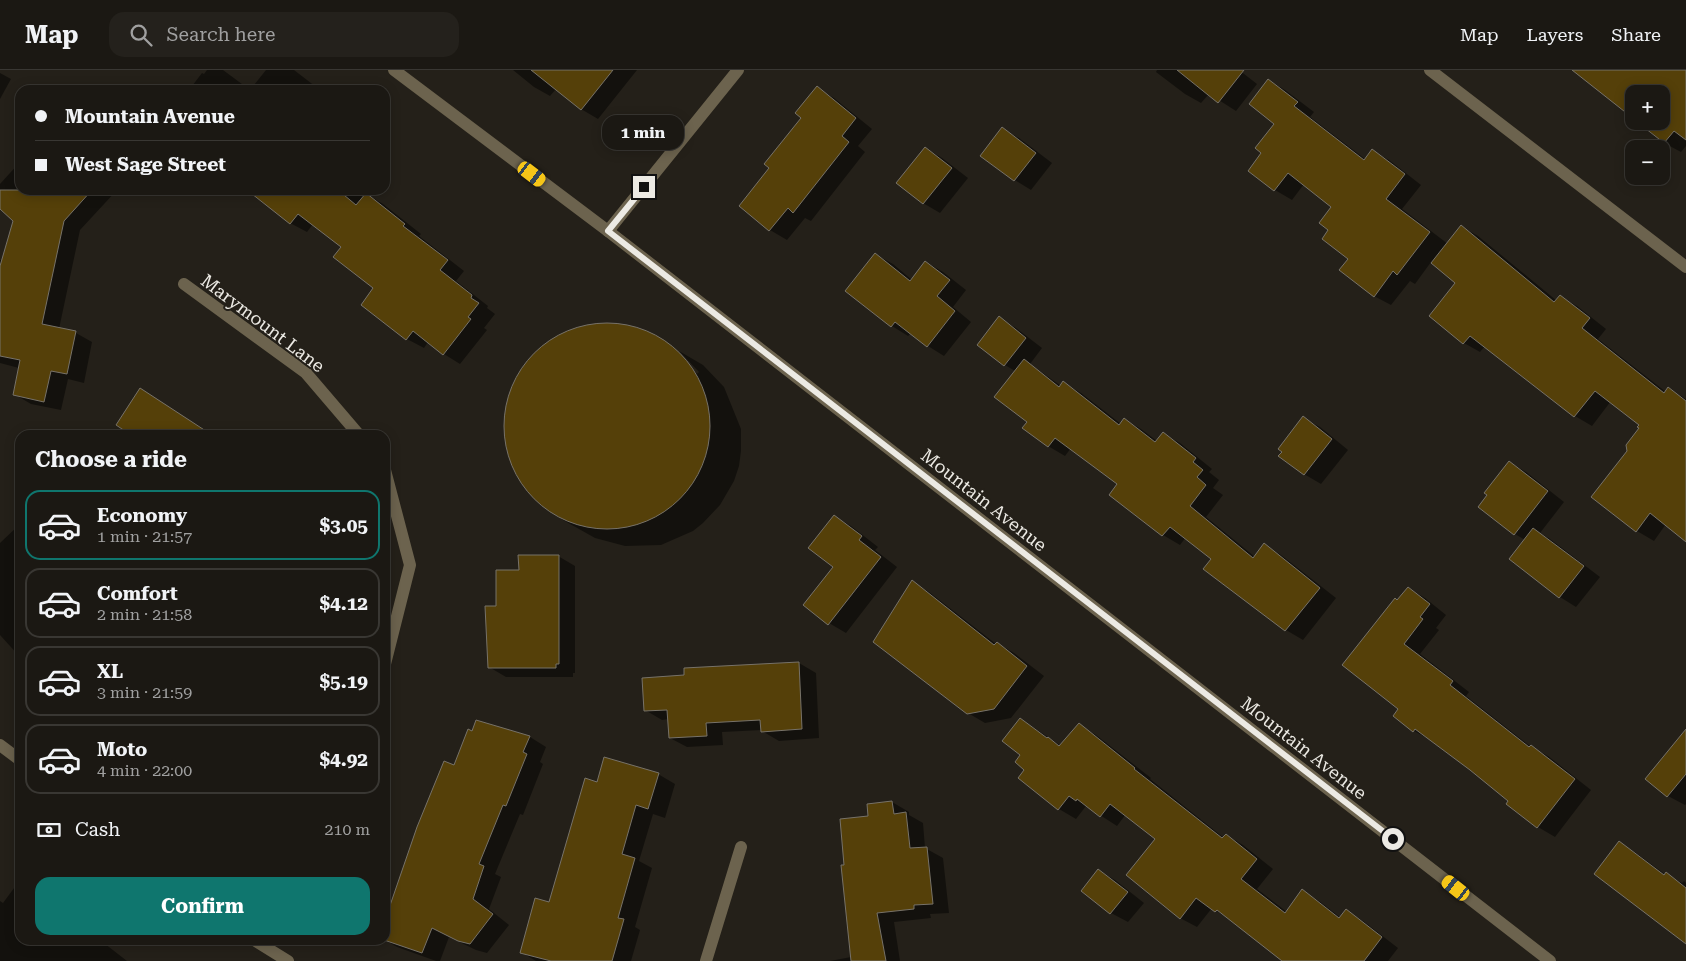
<!DOCTYPE html>
<meta charset="utf-8">
<style>
body{margin:0;font-family:"Roboto Serif",serif;background:#24211c;color:#f1f3f6;height:100vh;display:flex;flex-direction:column;font-size:19px;white-space:nowrap}
*{box-sizing:border-box;margin:0}
p{font-size:16px;color:#a0a0a0}
.icon{flex:none;width:28px;height:28px;fill:none;stroke:currentColor;stroke-width:2;stroke-linecap:round;stroke-linejoin:round}
.map{position:relative;flex:1;overflow:hidden}
.side{position:absolute;left:15px;top:360px;width:375px;height:515px;display:flex;flex-direction:column;background:#1b1813;border-radius:15px;box-shadow:0 2px 12px #0003,0 0 0 1px #393733}
.side>*{flex:none}
.guide{position:absolute;left:15px;top:15px;width:375px;height:110px;border-radius:15px;box-shadow:0 2px 12px #0003,0 0 0 1px #393733;display:grid;align-content:center;height:110px;padding:0 20px;background:#1b1813}
.tools{position:absolute;left:1625px;top:15px;display:grid;gap:10px}
.tools a{display:grid;place-items:center;width:45px;height:45px;border-radius:10px;background:#1b1813;box-shadow:0 2px 12px #0003,0 0 0 1px #393733;font-size:25px}
.end{position:absolute;width:22px;height:22px;margin:-11px;border:6px solid #eceae4;background:#111;box-shadow:0 0 0 2px #111}
.from{border-radius:50%}
.bubble{position:absolute;height:35px;border-radius:15px;background:#1b1813;box-shadow:0 2px 12px #0003,0 0 0 1px #393733;font-size:16px;font-weight:700;line-height:35px;text-align:center}
.car{position:absolute;width:15px;height:30px;margin:-15px -8px;border-radius:6px;box-shadow:0 0 4px 1px #0007;background:linear-gradient(#f5c518 24%,#345 0 40%,#f5c518 0 76%,#345 0 86%,#f5c518 0)}
.guide b{display:flex;align-items:center;gap:18px;height:48px;font-size:19px}
.guide b+b{border-top:1px solid #393733}
.guide i{width:12px;height:12px;background:#f1f3f6}
ul{padding:0;list-style:none}
li{display:flex;align-items:center;gap:15px;height:70px;margin:0 10px 8px;padding:0 10px;border:2px solid #393733;border-radius:15px}
li div{flex:1}
li b{display:block;font-size:19px}
li em{font-style:normal;font-weight:700}
li.selected{border-color:#0f766e}
li>.icon{width:45px;height:45px;stroke-width:1.5}
h2{padding:0 20px;font-size:22px;line-height:60px}
.pay{display:flex;align-items:center;gap:12px;height:55px;padding:0 20px;font-size:19px}
.pay p{margin-inline-start:auto}
.action{display:flex;gap:10px;margin-top:auto;padding:10px 20px}
.action a{flex:1;height:58px;border-radius:15px;background:#0f766e;color:#fff;font-size:20px;font-weight:700;line-height:58px;text-align:center}
header{display:flex;align-items:center;gap:30px;box-sizing:border-box;height:70px;padding:0 25px;background:#1b1813;border-bottom:1px solid #393733}
header strong{font-size:24px}
nav{display:flex;gap:28px;margin-inline-start:auto;font-size:18px}
.search{width:350px;height:45px;background:#24211c;display:flex;align-items:center;gap:12px;box-sizing:border-box;padding:0 18px;border-radius:15px;color:#a0a0a0;font-size:19px}
.map>svg:first-child{display:block}
</style>
<header>
<strong>Map</strong>
<div class="search"><svg class="icon" aria-label="search" viewBox="0 0 24 24"><circle cx="10" cy="10" r="6"/><path d="M15 15l6 6"/></svg>Search here</div>
<nav><a>Map</a><a>Layers</a><a>Share</a></nav>
</header>
<div class="map">
<svg width="1686" height="891" viewBox="0 0 1686 891">
<rect width="100%" height="100%" fill="#242019"/>
<g fill="#0007">
<path d="M 207,0 L 223,0 L 250,20 L 189,20 L 202,3 L 204,4 Z"/>
<path d="M 266,0 L 294,0 L 320,20 L 250,20 Z"/>
<path d="M 513,0 L 637,0 L 598,49 L 581,39 L 556,19 L 550,26 L 534,17 Z"/>
<path d="M 1157,0 L 1239,0 L 1257,14 L 1236,41 L 1211,25 L 1210,26 L 1208,25 L 1201,33 L 1185,24 L 1156,2 Z"/>
<path d="M 1578,0 L 1686,0 L 1686,76 L 1681,82 L 1664,73 L 1661,51 L 1661,24 Z"/>
<path d="M 0,3 L 11,9 L 0,29 Z"/>
<path d="M 1268,10 L 1285,20 L 1314,42 L 1310,47 L 1365,89 L 1372,81 L 1389,90 L 1421,115 L 1402,139 L 1448,174 L 1462,157 L 1478,166 L 1557,231 L 1560,227 L 1577,236 L 1606,259 L 1598,269 L 1666,322 L 1669,319 L 1686,329 L 1686,470 L 1666,454 L 1654,471 L 1637,461 L 1593,427 L 1628,381 L 1641,358 L 1641,355 L 1611,331 L 1592,356 L 1575,346 L 1485,276 L 1480,282 L 1464,273 L 1457,213 L 1431,192 L 1415,214 L 1410,211 L 1391,235 L 1374,226 L 1330,160 L 1333,137 L 1304,114 L 1292,130 L 1275,120 L 1249,101 L 1263,83 L 1276,54 Z"/>
<path d="M 817,18 L 834,28 L 872,59 L 858,76 L 865,82 L 811,151 L 805,148 L 787,170 L 770,160 L 740,136 L 771,98 L 803,48 Z"/>
<path d="M 1002,59 L 1019,68 L 1052,93 L 1031,120 L 1015,110 L 982,86 Z"/>
<path d="M 925,78 L 942,88 L 968,108 L 940,143 L 923,133 Z"/>
<path d="M 20,92 L 20,120 L 117,120 L 80,160 L 59,259 L 76,263 L 92,272 L 84,313 L 68,309 L 61,340 L 31,334 L 14,324 L 19,298 L 0,293 L 0,190 L 3,190 L 14,150 L 0,137 L 0,114 Z"/>
<path d="M 263,120 L 360,120 L 383,134 L 421,164 L 419,166 L 464,201 L 456,211 L 488,236 L 487,238 L 495,244 L 484,258 L 487,260 L 460,294 L 444,284 L 428,272 L 424,278 L 407,269 L 375,218 L 342,177 L 313,154 L 307,162 L 290,153 Z"/>
<path d="M 876,185 L 893,194 L 912,210 L 926,192 L 943,202 L 966,220 L 953,237 L 971,252 L 944,286 L 928,276 L 911,263 L 908,266 L 892,256 L 847,221 Z"/>
<path d="M 999,248 L 1016,258 L 1042,278 L 1030,294 L 1061,316 L 1064,313 L 1081,323 L 1121,354 L 1124,349 L 1141,359 L 1157,371 L 1163,364 L 1180,373 L 1212,399 L 1209,402 L 1219,410 L 1213,418 L 1223,425 L 1206,447 L 1255,487 L 1265,475 L 1281,485 L 1336,528 L 1303,570 L 1286,560 L 1204,498 L 1212,488 L 1186,467 L 1180,475 L 1163,465 L 1110,424 L 1118,414 L 1071,378 L 1065,386 L 1048,376 L 1029,352 L 1015,301 L 1005,295 L 978,275 Z"/>
<path d="M 594,255 L 611,255 L 644,262 L 671,277 L 697,304 L 699,302 L 679,281 L 703,295 L 724,317 L 741,359 L 741,381 L 739,396 L 734,411 L 720,435 L 703,453 L 693,461 L 661,475 L 625,476 L 595,468 L 563,450 L 540,433 L 529,420 L 516,403 L 508,382 L 505,355 L 507,337 L 514,315 L 523,299 L 534,286 L 559,266 L 573,260 Z"/>
<path d="M 1303,348 L 1320,357 L 1348,380 L 1321,414 L 1304,404 Z"/>
<path d="M 1509,392 L 1526,402 L 1564,432 L 1540,463 L 1550,469 L 1600,507 L 1576,537 L 1560,527 L 1525,470 L 1515,464 Z"/>
<path d="M 834,446 L 851,456 L 878,477 L 875,480 L 897,497 L 846,563 L 829,553 L 835,497 Z"/>
<path d="M 20,454 L 20,587 L 0,565 L 0,473 Z"/>
<path d="M 558,486 L 575,496 L 575,603 L 573,603 L 573,607 L 506,607 L 489,597 L 498,537 L 520,501 Z"/>
<path d="M 912,512 L 929,522 L 996,574 L 997,573 L 1014,583 L 1044,606 L 1011,648 L 985,653 L 968,643 Z"/>
<path d="M 1408,518 L 1425,528 L 1446,545 L 1436,558 L 1439,560 L 1420,584 L 1469,622 L 1466,626 L 1531,677 L 1548,686 L 1591,720 L 1555,767 L 1538,757 L 1508,734 L 1510,730 L 1431,670 L 1414,661 L 1394,646 L 1400,638 L 1398,531 Z"/>
<path d="M 799,593 L 816,603 L 819,668 L 779,671 L 762,661 L 762,660 L 722,662 L 723,675 L 687,677 L 670,668 L 669,649 L 662,650 L 645,640 L 686,607 Z"/>
<path d="M 1021,649 L 1061,676 L 1079,655 L 1096,665 L 1151,708 L 1150,709 L 1224,768 L 1226,765 L 1243,775 L 1273,799 L 1257,819 L 1287,842 L 1302,821 L 1319,831 L 1341,848 L 1346,841 L 1363,851 L 1398,878 L 1388,891 L 1284,891 L 1233,851 L 1212,838 L 1197,857 L 1180,848 L 1157,768 L 1126,744 L 1117,756 L 1086,736 L 1076,749 L 1059,739 L 1020,708 L 1026,700 L 1022,684 Z"/>
<path d="M 477,652 L 530,667 L 546,677 L 540,692 L 543,694 L 523,745 L 520,744 L 495,804 L 501,807 L 489,839 L 509,855 L 487,883 L 476,880 L 449,867 L 440,891 L 436,891 L 397,877 L 385,870 L 454,697 Z"/>
<path d="M 1686,678 L 1686,734 L 1685,735 L 1668,726 L 1647,709 Z"/>
<path d="M 658,704 L 675,714 L 665,748 L 653,744 L 639,791 L 652,798 L 635,857 L 640,860 L 631,891 L 536,891 L 521,882 L 550,834 L 598,713 Z"/>
<path d="M 892,732 L 909,742 L 909,745 L 923,753 L 925,778 L 943,788 L 949,843 L 930,844 L 931,848 L 894,852 L 900,891 L 830,891 L 851,887 L 845,796 L 869,747 Z"/>
<path d="M 1620,773 L 1636,783 L 1666,805 L 1666,804 L 1682,813 L 1684,811 L 1686,813 L 1686,871 Z"/>
<path d="M 1099,801 L 1115,810 L 1144,833 L 1128,852 L 1111,843 Z"/>
<path d="M 20,810 L 20,870 L 100,870 L 127,891 L 0,891 L 0,831 L 3,833 Z"/>
</g>
<g fill="#554009" stroke="#777269">
<path d="M 531,0 L 613,0 L 581,40 Z"/>
<path d="M 1177,0 L 1244,0 L 1218,33 Z"/>
<path d="M 1572,0 L 1686,0 L 1686,70 L 1674,61 L 1664,73 L 1636,51 L 1661,51 L 1661,24 L 1634,24 L 1634,49 Z"/>
<path d="M 1268,9 L 1298,32 L 1294,36 L 1364,90 L 1372,79 L 1405,104 L 1386,129 L 1430,162 L 1397,205 L 1393,201 L 1374,227 L 1339,200 L 1348,189 L 1322,169 L 1328,160 L 1319,153 L 1331,137 L 1288,103 L 1274,121 L 1248,101 L 1261,83 L 1255,78 L 1274,54 L 1249,34 Z"/>
<path d="M 817,16 L 856,48 L 842,66 L 849,72 L 793,143 L 788,138 L 769,161 L 739,136 L 769,98 L 764,94 L 801,48 L 795,43 Z"/>
<path d="M 1002,57 L 1036,83 L 1014,111 L 980,86 Z"/>
<path d="M 925,77 L 952,98 L 923,134 L 896,113 Z"/>
<path d="M 0,120 L 92,120 L 64,151 L 42,254 L 76,261 L 67,304 L 51,301 L 44,332 L 13,325 L 20,290 L 0,286 L 0,196 L 13,151 L 0,139 Z"/>
<path d="M 247,120 L 338,120 L 356,135 L 366,123 L 405,154 L 403,156 L 448,190 L 440,200 L 472,225 L 471,228 L 479,233 L 468,247 L 471,249 L 443,285 L 413,261 L 406,270 L 361,235 L 373,218 L 333,187 L 341,177 L 298,144 L 290,154 Z"/>
<path d="M 1461,155 L 1554,232 L 1560,225 L 1590,248 L 1582,258 L 1664,323 L 1668,317 L 1686,331 L 1686,472 L 1650,443 L 1636,462 L 1591,427 L 1627,381 L 1626,375 L 1639,358 L 1637,357 L 1639,355 L 1595,321 L 1574,347 L 1470,266 L 1463,274 L 1429,246 L 1455,213 L 1431,193 Z"/>
<path d="M 875,183 L 910,211 L 925,191 L 950,210 L 937,226 L 955,241 L 927,277 L 895,252 L 891,257 L 845,221 Z"/>
<path d="M 999,246 L 1026,268 L 1004,296 L 977,275 Z"/>
<circle cx="607" cy="356" r="103"/>
<path d="M 1024,289 L 1059,317 L 1063,311 L 1119,355 L 1124,348 L 1155,372 L 1163,362 L 1196,388 L 1193,392 L 1203,400 L 1197,407 L 1206,415 L 1190,436 L 1253,488 L 1264,473 L 1320,518 L 1285,561 L 1203,499 L 1211,489 L 1170,457 L 1162,466 L 1109,425 L 1117,414 L 1055,368 L 1048,377 L 1022,358 L 1027,352 L 994,327 Z"/>
<path d="M 140,318 L 212,365 L 131,365 L 116,355 Z"/>
<path d="M 1303,346 L 1332,369 L 1304,405 L 1278,386 L 1282,382 L 1278,379 Z"/>
<path d="M 1509,391 L 1548,421 L 1514,465 L 1478,437 L 1487,425 L 1484,423 Z"/>
<path d="M 834,445 L 862,466 L 859,470 L 881,487 L 828,555 L 803,535 L 833,497 L 808,478 Z"/>
<path d="M 1533,458 L 1584,496 L 1559,528 L 1509,489 Z"/>
<path d="M 518,485 L 559,485 L 559,594 L 556,594 L 556,598 L 488,598 L 485,536 L 496,536 L 496,500 L 519,500 Z"/>
<path d="M 912,510 L 994,575 L 997,572 L 1027,596 L 994,639 L 967,644 L 873,572 Z"/>
<path d="M 1408,517 L 1430,534 L 1420,547 L 1423,549 L 1404,574 L 1453,611 L 1450,615 L 1529,677 L 1531,675 L 1575,709 L 1537,758 L 1506,734 L 1508,731 L 1470,700 L 1415,659 L 1413,662 L 1393,646 L 1398,639 L 1342,595 L 1395,528 L 1397,530 Z"/>
<path d="M 799,592 L 802,659 L 761,662 L 760,650 L 706,653 L 707,666 L 669,668 L 667,640 L 644,641 L 642,608 L 684,605 L 684,598 Z"/>
<path d="M 1020,648 L 1047,668 L 1048,667 L 1059,676 L 1079,653 L 1135,698 L 1134,699 L 1222,768 L 1226,764 L 1257,789 L 1241,809 L 1285,843 L 1302,819 L 1339,848 L 1346,839 L 1382,867 L 1364,891 L 1282,891 L 1217,840 L 1215,842 L 1196,828 L 1180,849 L 1126,805 L 1155,769 L 1110,734 L 1100,747 L 1077,729 L 1076,731 L 1069,726 L 1058,740 L 1018,708 L 1024,700 L 1015,692 L 1020,685 L 1002,671 Z"/>
<path d="M 476,650 L 530,666 L 523,682 L 527,684 L 506,736 L 503,735 L 479,794 L 484,796 L 473,829 L 493,844 L 470,874 L 458,871 L 432,858 L 422,883 L 384,870 L 385,850 L 417,757 L 444,691 L 454,695 L 468,659 L 472,661 Z"/>
<path d="M 1686,659 L 1686,704 L 1667,727 L 1645,709 Z"/>
<path d="M 604,687 L 659,703 L 648,739 L 636,735 L 622,784 L 635,788 L 618,848 L 624,849 L 612,891 L 551,891 L 520,883 L 535,828 L 549,832 L 585,708 L 597,712 Z"/>
<path d="M 892,731 L 894,744 L 906,742 L 910,778 L 927,777 L 933,834 L 914,835 L 914,839 L 877,843 L 886,891 L 851,891 L 841,795 L 844,795 L 840,749 L 868,746 L 867,734 Z"/>
<path d="M 1619,771 L 1664,805 L 1666,802 L 1686,818 L 1686,874 L 1594,804 Z"/>
<path d="M 1098,799 L 1128,822 L 1110,844 L 1081,821 Z"/>
</g>
<g fill="none" stroke-linecap="round" stroke-linejoin="round">
<g stroke="#6c634e" stroke-width="12">
<path d="M 394,0 L 608,161 L 1550,891"/>
<path d="M 1430,0 L 1686,197"/>
<path d="M 608,161 L 738,0"/>
<path d="M 184,214 L 306,303 L 359,365"/>
<path d="M 385,400 L 410,495 L 385,594"/>
<path d="M 0,675 L 20,690"/>
<path d="M 254,870 L 288,891"/>
<path d="M 706,891 L 741,777"/>
</g>
</g>
<g fill="none" stroke-linecap="round" stroke-linejoin="round">
<path stroke="#eceae4" stroke-width="6" d="M 644,117 L 608,161 L 1393,769"/>
</g>
<g text-anchor="middle" dominant-baseline="central" stroke-width="4" stroke-linejoin="round" paint-order="stroke">
<g font-size="18" fill="#eceae4" stroke="#242019">
<text transform="translate(263 253) rotate(37)">Marymount Lane</text>
<text transform="translate(984 430) rotate(38)">Mountain Avenue</text>
<text transform="translate(1304 678) rotate(38)">Mountain Avenue</text>
</g>
</g>
</svg>
<div class="tools">
<a>+</a>
<a>−</a>
</div>
<i class="end from" style="left:1393px;top:769px"></i>
<i class="end" style="left:644px;top:117px"></i>
<div class="bubble" style="left:602px;top:45px;width:82px">1 min</div>
<i class="car" style="left:532px;top:104px;rotate:127deg"></i>
<i class="car" style="left:1456px;top:818px;rotate:308deg"></i>
<div class="guide">
<b><i class="from"></i>Mountain Avenue</b>
<b><i></i>West Sage Street</b>
</div>
<section class="side">
<h2>Choose a ride</h2>
<ul>
<li class="selected"><svg class="icon" aria-label="car" viewBox="0 0 24 24"><path d="M5 17H2v-5l4-1 3-4h7l3 4 3 1v5h-3M9 17h6M6 11h13"/><circle cx="7" cy="17" r="2"/><circle cx="17" cy="17" r="2"/></svg><div><b>Economy</b><p>1 min · 21:57</p></div><em>$3.05</em></li>
<li><svg class="icon" aria-label="car" viewBox="0 0 24 24"><path d="M5 17H2v-5l4-1 3-4h7l3 4 3 1v5h-3M9 17h6M6 11h13"/><circle cx="7" cy="17" r="2"/><circle cx="17" cy="17" r="2"/></svg><div><b>Comfort</b><p>2 min · 21:58</p></div><em>$4.12</em></li>
<li><svg class="icon" aria-label="car" viewBox="0 0 24 24"><path d="M5 17H2v-5l4-1 3-4h7l3 4 3 1v5h-3M9 17h6M6 11h13"/><circle cx="7" cy="17" r="2"/><circle cx="17" cy="17" r="2"/></svg><div><b>XL</b><p>3 min · 21:59</p></div><em>$5.19</em></li>
<li><svg class="icon" aria-label="car" viewBox="0 0 24 24"><path d="M5 17H2v-5l4-1 3-4h7l3 4 3 1v5h-3M9 17h6M6 11h13"/><circle cx="7" cy="17" r="2"/><circle cx="17" cy="17" r="2"/></svg><div><b>Moto</b><p>4 min · 22:00</p></div><em>$4.92</em></li>
</ul>
<div class="pay"><svg class="icon" aria-label="cash" viewBox="0 0 24 24"><path d="M3 7h18v10H3z"/><circle cx="12" cy="12" r="2"/></svg>Cash<p>210 m</p></div>
<div class="action"><a>Confirm</a></div>
</section>
</div>
